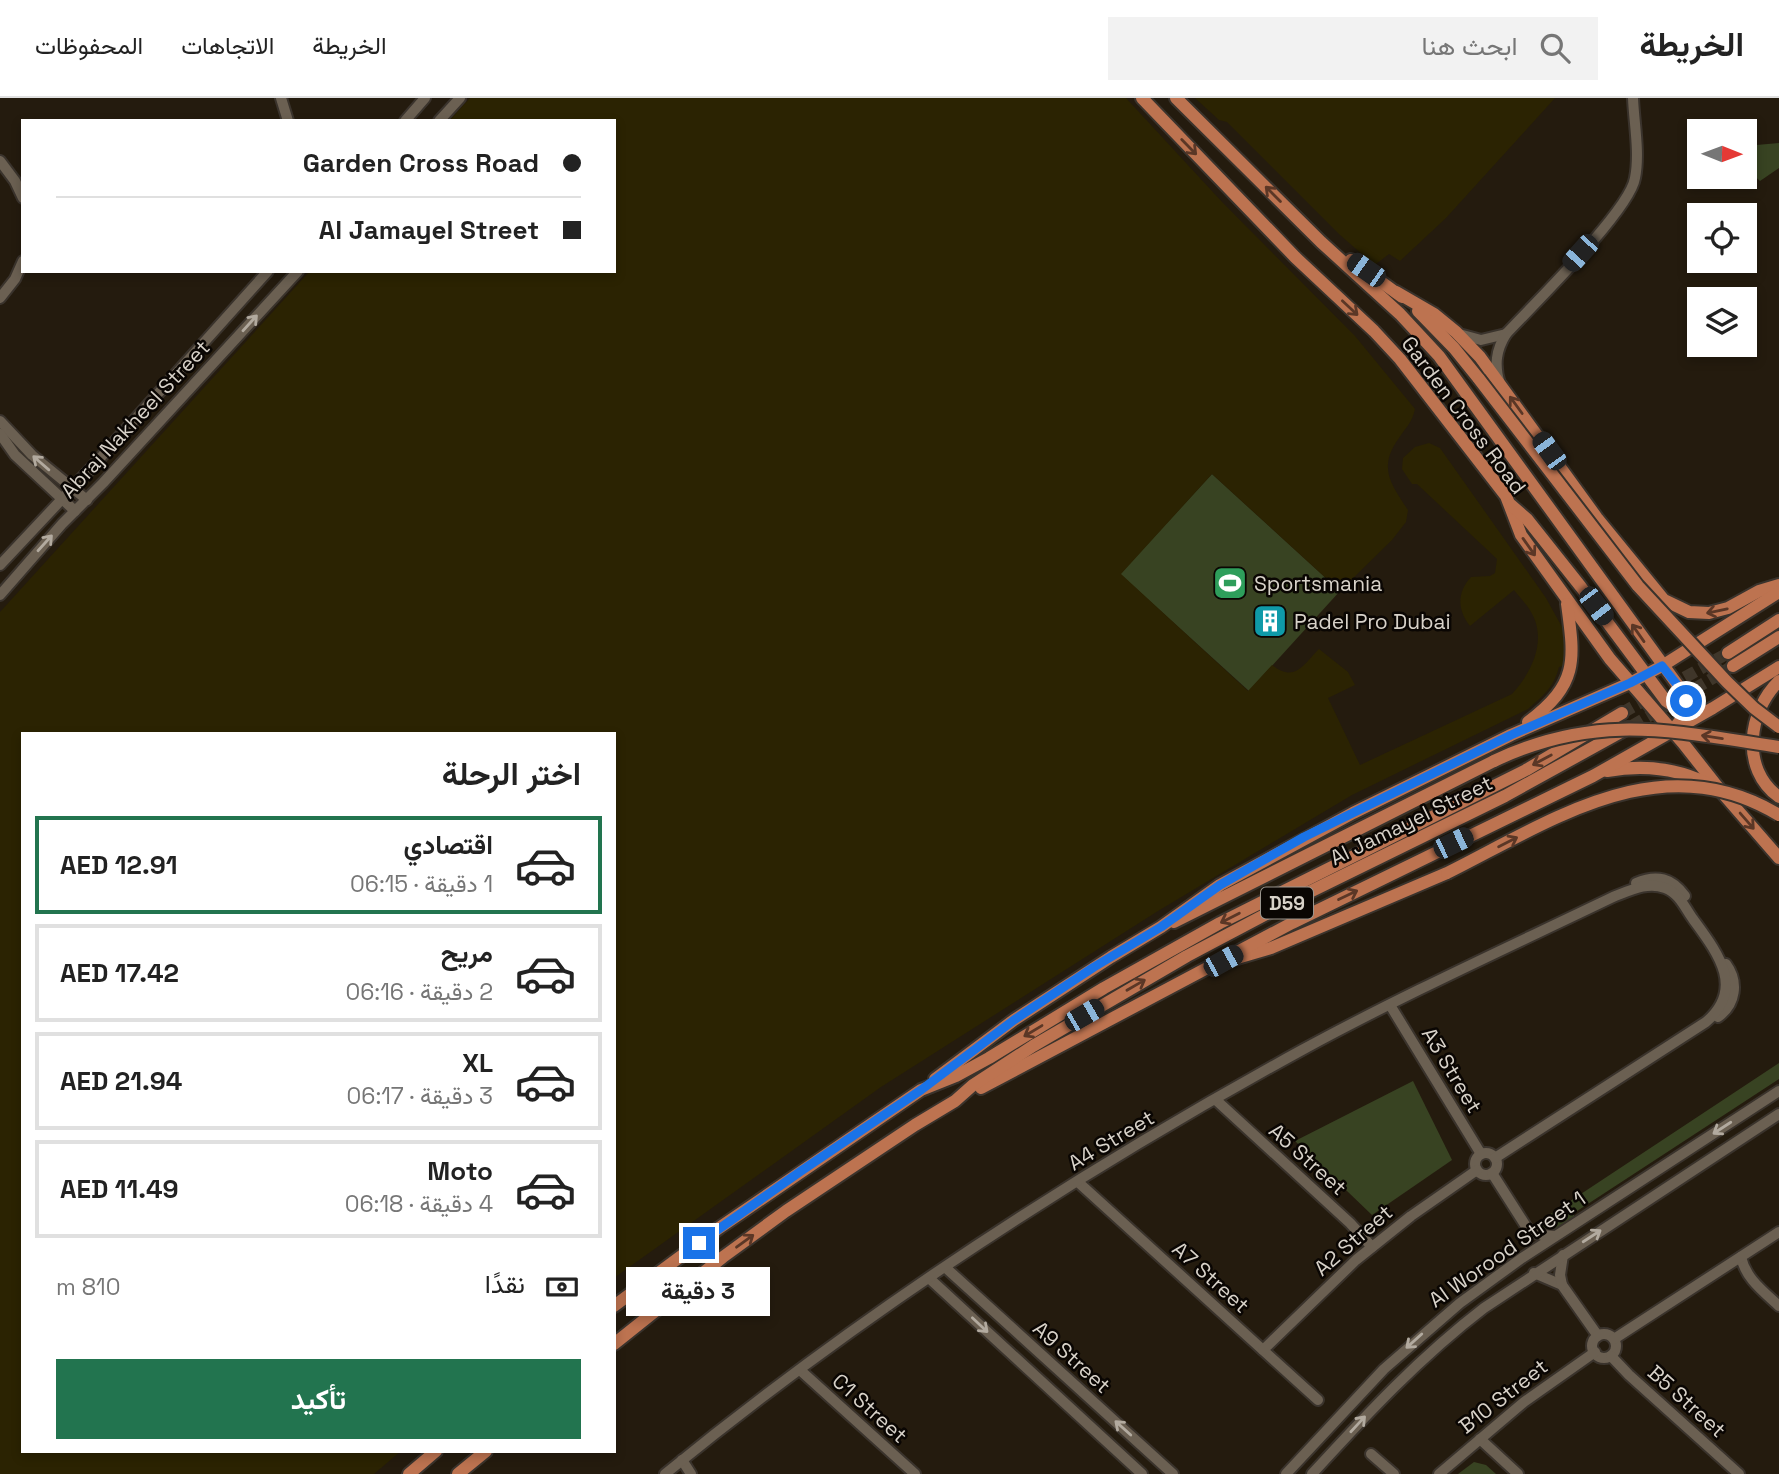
<!DOCTYPE html>
<html lang="ar">
<meta charset="utf-8">
<style>
body{margin:0;font-family:"Space Grotesk",Vazirmatn,sans-serif;background:#f2f2f2;color:#222;direction:rtl;height:100vh;display:flex;flex-direction:column;font-size:26px;white-space:nowrap}
*{box-sizing:border-box;margin:0}
p{font-size:23px;color:#767676}
.icon{flex:none;width:38px;height:38px;fill:none;stroke:currentColor;stroke-width:2;stroke-linecap:round;stroke-linejoin:round}
.map{position:relative;flex:1;overflow:hidden;direction:ltr}
.details{position:absolute;left:21px;top:634px;width:595px;height:721px;display:flex;flex-direction:column;background:#fff;border-radius:0px;box-shadow:0 4px 10px #0003;direction:rtl}
.details>*{flex:none}
.hud{position:absolute;left:21px;top:21px;width:595px;height:154px;border-radius:0px;box-shadow:0 4px 10px #0003;direction:rtl;display:grid;align-content:center;height:154px;padding:0 35px;background:#fff}
.needle{width:46px;rotate:91deg}
.fabs{position:absolute;left:1687px;top:21px;display:grid;gap:14px}
.fabs a{display:grid;place-items:center;width:70px;height:70px;border-radius:0px;background:#fff;box-shadow:0 4px 10px #0003;font-size:35px}
.end{position:absolute;width:32px;height:32px;margin:-16px;border:9px solid #1a73e8;background:#fff;box-shadow:0 0 0 4px #fff}
.from{border-radius:50%}
.bubble{position:absolute;height:49px;border-radius:0px;background:#fff;box-shadow:0 4px 10px #0003;font-size:23px;font-weight:700;line-height:49px;text-align:center;direction:rtl}
.car{position:absolute;width:21px;height:42px;margin:-21px -10px;border-radius:9px;box-shadow:0 0 5px 2px #0007;background:linear-gradient(#222 24%,#8ab4d8 0 40%,#222 0 76%,#8ab4d8 0 86%,#222 0)}
.hud b{display:flex;align-items:center;gap:24px;height:66px;font-size:26px}
.hud b+b{border-top:2px solid #e0e0e0}
.hud i{width:18px;height:18px;background:#222}
ul{padding:0;list-style:none}
li{display:flex;align-items:center;gap:21px;height:98px;margin:0 14px 10px;padding:0 21px;border:4px solid #e0e0e0;border-radius:0px}
li div{flex:1}
li b{display:block;font-size:26px}
li em{font-style:normal;font-weight:700}
li.active{border-color:#22744f}
li>.icon{width:63px;height:63px;stroke-width:1.5}
h2{padding:0 35px;font-size:32px;line-height:84px}
.pay{display:flex;align-items:center;gap:18px;height:77px;padding:0 35px;font-size:26px}
.pay p{margin-inline-start:auto}
.button{display:flex;gap:14px;margin-top:auto;padding:14px 35px}
.button a{flex:1;height:80px;border-radius:0px;background:#22744f;color:#fff;font-size:28px;font-weight:700;line-height:80px;text-align:center}
header{display:flex;align-items:center;gap:42px;box-sizing:border-box;height:98px;padding:0 35px;background:#fff;border-bottom:2px solid #e0e0e0}
header strong{font-size:33px}
nav{display:flex;gap:38px;margin-inline-start:auto;font-size:24px}
.search{width:490px;height:63px;background:#f2f2f2;display:flex;align-items:center;gap:18px;box-sizing:border-box;padding:0 24px;border-radius:0px;color:#767676;font-size:26px}
.map>svg:first-child{display:block}
</style>
<header>
<strong>الخريطة</strong>
<div class="search"><svg class="icon" aria-label="search" viewBox="0 0 24 24"><circle cx="10" cy="10" r="6"/><path d="M15 15l6 6"/></svg>ابحث هنا</div>
<nav><a>الخريطة</a><a>الاتجاهات</a><a>المحفوظات</a></nav>
</header>
<div class="map">
<svg width="1779" height="1376" viewBox="0 0 1779 1376">
<rect width="100%" height="100%" fill="#241b0e"/>
<g fill="#384322">
<path d="M 1779,45 L 1779,70 L 1760,83 L 1745,69 L 1745,48 Z"/>
<path d="M 1212,376 L 1340,493 L 1249,593 L 1120,476 Z"/>
<path d="M 1779,965 L 1779,981 L 1574,1115 L 1574,1119 L 1555,1131 L 1545,1133 L 1537,1125 Z"/>
<path d="M 1413,983 L 1452,1062 L 1372,1117 L 1295,1043 Z"/>
<path d="M 1474,1364 L 1486,1367 L 1496,1376 L 1458,1376 Z"/>
</g>
<g fill="#2b2302">
<path d="M 470,0 L 1126,0 L 1223,105 L 1355,238 L 1415,311 C 1412,325 1406,329 1399,340 C 1378,369 1390,385 1408,412 L 1406,424 L 1392,442 L 1340,493 L 1212,376 L 1121,476 L 1248,593 L 1272,567 C 1295,585 1303,567 1319,551 L 1348,574 L 1355,587 L 1328,600 L 1360,667 L 1512,596 C 1531,575 1548,543 1531,514 C 1527,506 1519,499 1514,492 L 1470,528 C 1457,512 1457,494 1471,479 L 1490,478 L 1495,475 L 1497,461 L 1417,386 L 1412,386 L 1402,371 L 1403,360 L 1415,349 L 1429,345 L 1440,350 L 1546,500 L 1562,529 L 1566,548 L 1564,568 L 1559,569 C 1554,589 1543,598 1528,611 L 1352,697 L 1158,813 L 881,989 L 614,1180 L 614,635 L 23,635 L 23,1353 L 401,1353 L 374,1376 L 0,1376 L 0,514 L 310,173 L 614,173 L 614,23 L 449,23 Z"/>
<path d="M 1195,0 L 1555,0 L 1446,120 L 1400,163 L 1389,156 L 1376,166 L 1363,157 L 1340,137 L 1227,24 L 1219,22 Z"/>
</g>
<g fill="none" stroke-linecap="round" stroke-linejoin="round">
<g stroke="#3f362a" stroke-width="12" stroke-dasharray="12 6" stroke-linecap="butt">
<path d="M 1622,615 L 1728,555"/>
<path d="M 1632,628 L 1733,568"/>
</g>
<g stroke="#3a332c" stroke-width="14">
<g id="minor">
<path d="M 281,0 L 288,23"/>
<path d="M 405,23 L 425,0"/>
<path d="M 439,23 L 460,0"/>
<path d="M 0,63 L 15,83 L 23,100"/>
<path d="M 0,200 L 15,181 L 23,163"/>
<path d="M 1459,236 L 1481,242 L 1506,236"/>
<path d="M 1500,286 C 1494,267 1496,252 1506,236 C 1533,207 1630,112 1635,80 C 1640,55 1634,25 1633,0"/>
<path d="M 0,323 L 32,357 L 87,402"/>
<path d="M 0,336 L 15,357 L 75,413"/>
<path d="M 0,467 L 94,367 L 268,173"/>
<path d="M 0,497 L 62,426 L 103,385 L 298,173"/>
<path d="M 1636,785 C 1657,776 1672,780 1685,798"/>
<path d="M 1390,907 L 1481,1056"/>
<path d="M 1718,919 C 1736,906 1739,884 1726,866"/>
<path d="M 1216,1002 L 1350,1125 L 1372,1149"/>
<circle cx="1486" cy="1066" r="11"/>
<path d="M 1492,1075 L 1529,1133 L 1542,1137 L 1555,1138"/>
<path d="M 1078,1084 L 1318,1302"/>
<path d="M 1741,1159 C 1746,1181 1763,1193 1779,1208"/>
<path d="M 946,1170 L 1173,1376"/>
<path d="M 1534,1175 L 1562,1187 L 1598,1238"/>
<path d="M 930,1181 L 1142,1376"/>
<path d="M 1562,1187 L 1560,1177 L 1563,1157"/>
<circle cx="1604" cy="1248" r="12"/>
<path d="M 1614,1241 L 1779,1134"/>
<path d="M 1263,1252 L 1356,1162 L 1411,1118 L 1477,1072"/>
<path d="M 1611,1258 L 1629,1277 L 1739,1376"/>
<path d="M 800,1272 L 915,1376"/>
<path d="M 1480,1341 L 1518,1376"/>
<path d="M 1371,1356 L 1394,1376"/>
<path d="M 682,1362 L 691,1376"/>
<path d="M 665,1376 C 862,1215 1079,1074 1302,952 C 1403,897 1509,849 1613,799 C 1629,793 1647,783 1665,790 C 1679,795 1685,810 1693,821 C 1717,854 1746,890 1706,924 L 1495,1060"/>
<path d="M 1286,1376 L 1384,1271 L 1460,1205 L 1522,1160 L 1779,993"/>
<path d="M 1312,1376 C 1366,1317 1420,1259 1484,1210 L 1779,1016"/>
<path d="M 1439,1376 L 1524,1304 L 1595,1254"/>
</g>
</g>
<g stroke="#3a332c" stroke-width="16">
<g id="major">
<path d="M 1142,0 L 1295,159 L 1374,233 L 1400,261 L 1506,398 L 1521,437 L 1610,561 L 1683,645 L 1720,692 L 1779,760"/>
<path d="M 1176,0 L 1321,144 L 1400,216 L 1439,258 L 1682,593 C 1689,608 1686,617 1675,629"/>
<path d="M 1351,162 L 1402,199"/>
<path d="M 1396,194 L 1434,216 L 1456,234 L 1480,259 L 1597,420 L 1664,502 L 1689,514 L 1709,515 L 1728,510 L 1759,493 L 1779,487"/>
<path d="M 1418,213 L 1454,250 L 1479,281"/>
<path d="M 1511,407 L 1527,421 L 1581,489 L 1666,603 L 1680,612 L 1692,614"/>
<path d="M 1728,555 L 1779,522"/>
<path d="M 1733,568 L 1779,539"/>
<path d="M 1779,583 C 1748,613 1740,671 1779,699"/>
<path d="M 1528,624 C 1578,586 1575,564 1567,506"/>
<path d="M 1607,673 C 1645,666 1680,670 1714,689"/>
<path d="M 1174,824 L 1494,663"/>
<path d="M 1237,860 L 1271,850 L 1447,775"/>
<path d="M 935,981 L 1014,922 L 1111,859 L 1161,829 L 1220,787 L 1353,715 L 1511,637 L 1630,585 L 1662,568 L 1779,494"/>
<path d="M 981,990 L 1292,825 L 1593,678 L 1713,610 L 1779,569"/>
<path d="M 614,1208 L 719,1130 L 921,992 L 956,978 L 989,960 L 1104,890 L 1220,825 L 1526,672 L 1622,615"/>
<path d="M 614,1246 L 723,1159 L 786,1113 L 915,1027 L 955,1003 L 973,987 L 1033,948 L 1187,858 L 1287,805 L 1505,698 L 1628,630"/>
<path d="M 409,1376 L 436,1353"/>
<path d="M 458,1376 L 486,1353"/>
</g>
</g>
<use href="#minor" stroke="#6b6052" stroke-width="10"/>
<use href="#major" stroke="#bd7350" stroke-width="12"/>
<g stroke="#3a332c" stroke-width="16" stroke-linecap="butt">
<g id="major-bridge">
<path d="M 1479,281 L 1638,488 L 1727,584 L 1754,610 L 1779,629"/>
<path d="M 1494,663 C 1597,614 1672,633 1779,649"/>
<path d="M 1447,775 C 1553,722 1661,646 1779,717"/>
</g>
</g>
<use href="#major-bridge" stroke="#bd7350" stroke-width="12"/>
</g>
<defs><path id="oneway-shaft" d="M-6 0H5M1.5-3L5.5 0L1.5 3" fill="none" stroke-width="1.6" stroke-linecap="round" stroke-linejoin="round" transform="scale(1.75)"/></defs>
<g stroke="#5b3726">
<use href="#oneway-shaft" transform="translate(1189 49) rotate(46)"/>
<use href="#oneway-shaft" transform="translate(1273 96) rotate(-135)"/>
<use href="#oneway-shaft" transform="translate(1350 210) rotate(43)"/>
<use href="#oneway-shaft" transform="translate(1516 307) rotate(-126)"/>
<use href="#oneway-shaft" transform="translate(1529 449) rotate(55)"/>
<use href="#oneway-shaft" transform="translate(1717 513) rotate(168)"/>
<use href="#oneway-shaft" transform="translate(1638 535) rotate(-125)"/>
<use href="#oneway-shaft" transform="translate(1712 639) rotate(-171)"/>
<use href="#oneway-shaft" transform="translate(1542 662) rotate(152)"/>
<use href="#oneway-shaft" transform="translate(1747 723) rotate(49)"/>
<use href="#oneway-shaft" transform="translate(1508 744) rotate(-27)"/>
<use href="#oneway-shaft" transform="translate(1348 797) rotate(-26)"/>
<use href="#oneway-shaft" transform="translate(1230 820) rotate(153)"/>
<use href="#oneway-shaft" transform="translate(1136 887) rotate(-30)"/>
<use href="#oneway-shaft" transform="translate(1033 933) rotate(149)"/>
<use href="#oneway-shaft" transform="translate(745 1143) rotate(-36)"/>
</g>
<g stroke="#b2aa9f">
<use href="#oneway-shaft" transform="translate(250 225) rotate(-48)"/>
<use href="#oneway-shaft" transform="translate(41 365) rotate(-139)"/>
<use href="#oneway-shaft" transform="translate(45 445) rotate(-48)"/>
<use href="#oneway-shaft" transform="translate(1722 1030) rotate(147)"/>
<use href="#oneway-shaft" transform="translate(1592 1138) rotate(-33)"/>
<use href="#oneway-shaft" transform="translate(980 1227) rotate(43)"/>
<use href="#oneway-shaft" transform="translate(1414 1243) rotate(138)"/>
<use href="#oneway-shaft" transform="translate(1358 1326) rotate(-47)"/>
<use href="#oneway-shaft" transform="translate(1123 1330) rotate(-138)"/>
</g>
<g fill="none" stroke-linecap="round" stroke-linejoin="round">
<path stroke="#1a73e8" stroke-width="9" d="M 699,1145 L 801,1073 L 921,992 L 1014,922 L 1094,869 L 1161,829 L 1220,787 L 1304,739 L 1375,704 L 1511,637 L 1630,585 L 1662,568 L 1679,589 L 1686,603"/>
</g>
<defs>
<g id="stadium-square" transform="scale(1.75)"><rect x="-9" y="-9" width="18" height="18" rx="4" fill="#2e9e5b" stroke="#0a0603"/><path d="M0-5a6.5 5 0 1 0 0 10a6.5 5 0 1 0 0-10ZM-3.5-1.8h7v3.6h-7Z" fill="#fff"/></g>
<g id="building-square" transform="scale(1.75)"><rect x="-9" y="-9" width="18" height="18" rx="4" fill="#0f9aa8" stroke="#0a0603"/><path d="M-4-6H4V6H1V3H-1V6H-4ZM-2.5-4.3h1.7v1.8h-1.7ZM.8-4.3h1.7v1.8H.8ZM-2.5-1h1.7V.8h-1.7ZM.8-1h1.7V.8H.8Z" fill="#fff"/></g>
</defs>
<g fill-rule="evenodd">
<use href="#stadium-square" x="1230" y="485"/>
<use href="#building-square" x="1270" y="523"/>
</g>
<g text-anchor="middle" dominant-baseline="central" stroke-width="5" stroke-linejoin="round" paint-order="stroke">
<rect fill="#0a0603" stroke="#9a958e" stroke-width="2" x="1261" y="789.5" width="52" height="31" rx="5"/>
<g font-size="19" font-weight="bold" fill="#d8d2c9">
<text x="1287" y="805">D59</text>
</g>
<g font-size="21" fill="#d8d2c9" stroke="#0a0603">
<text transform="translate(1464 317) rotate(53)">Garden Cross Road</text>
<text transform="translate(135 321) rotate(-47)">Abraj Nakheel Street</text>
<text transform="translate(1411 722) rotate(-26)">Al Jamayel Street</text>
<text transform="translate(1452 972) rotate(59)">A3 Street</text>
<text transform="translate(1111 1042) rotate(-31)">A4 Street</text>
<text transform="translate(1308 1061) rotate(42)">A5 Street</text>
<text transform="translate(1353 1142) rotate(-41)">A2 Street</text>
<text transform="translate(1507 1151) rotate(-35)">Al Worood Street 1</text>
<text transform="translate(1211 1179) rotate(42)">A7 Street</text>
<text transform="translate(1072 1259) rotate(42)">A9 Street</text>
<text transform="translate(1503 1298) rotate(-38)">B10 Street</text>
<text transform="translate(1687 1303) rotate(42)">B5 Street</text>
<text transform="translate(870 1310) rotate(42)">C1 Street</text>
</g>
<g font-size="21" fill="#d8d2c9" stroke="#0a0603" text-anchor="start">
<text x="1254" y="485">Sportsmania</text>
<text x="1294" y="523">Padel Pro Dubai</text>
</g>
</g>
</svg>
<div class="fabs">
<a><svg class="needle" viewBox="-14 -14 28 28"><path d="M0-13l5 13h-10z" fill="#e53935"/><path d="M0 13l5-13h-10z" fill="#767676"/></svg></a>
<a><svg class="icon" aria-label="locate" viewBox="0 0 24 24"><circle cx="12" cy="12" r="6"/><path d="M12 2v4M12 18v4M2 12h4M18 12h4"/></svg></a>
<a><svg class="icon" aria-label="layers" viewBox="0 0 24 24"><path d="M12 4l9 5-9 5-9-5zM3 14l9 5 9-5"/></svg></a>
</div>
<i class="end from" style="left:1686px;top:603px"></i>
<i class="end" style="left:699px;top:1145px"></i>
<div class="bubble" style="left:626px;top:1169px;width:144px">3 دقيقة</div>
<i class="car" style="left:1580px;top:155px;rotate:222deg"></i>
<i class="car" style="left:1366px;top:172px;rotate:305deg"></i>
<i class="car" style="left:1549px;top:353px;rotate:324deg"></i>
<i class="car" style="left:1596px;top:508px;rotate:143deg"></i>
<i class="car" style="left:1453px;top:745px;rotate:64deg"></i>
<i class="car" style="left:1223px;top:863px;rotate:61deg"></i>
<i class="car" style="left:1084px;top:917px;rotate:60deg"></i>
<div class="hud">
<b><i class="from"></i>Garden Cross Road</b>
<b><i></i>Al Jamayel Street</b>
</div>
<section class="details">
<h2>اختر الرحلة</h2>
<ul>
<li class="active"><svg class="icon" aria-label="car" viewBox="0 0 24 24"><path d="M5 17H2v-5l4-1 3-4h7l3 4 3 1v5h-3M9 17h6M6 11h13"/><circle cx="7" cy="17" r="2"/><circle cx="17" cy="17" r="2"/></svg><div><b>اقتصادي</b><p>1 دقيقة · 06:15</p></div><em>AED 12.91</em></li>
<li><svg class="icon" aria-label="car" viewBox="0 0 24 24"><path d="M5 17H2v-5l4-1 3-4h7l3 4 3 1v5h-3M9 17h6M6 11h13"/><circle cx="7" cy="17" r="2"/><circle cx="17" cy="17" r="2"/></svg><div><b>مريح</b><p>2 دقيقة · 06:16</p></div><em>AED 17.42</em></li>
<li><svg class="icon" aria-label="car" viewBox="0 0 24 24"><path d="M5 17H2v-5l4-1 3-4h7l3 4 3 1v5h-3M9 17h6M6 11h13"/><circle cx="7" cy="17" r="2"/><circle cx="17" cy="17" r="2"/></svg><div><b>XL</b><p>3 دقيقة · 06:17</p></div><em>AED 21.94</em></li>
<li><svg class="icon" aria-label="car" viewBox="0 0 24 24"><path d="M5 17H2v-5l4-1 3-4h7l3 4 3 1v5h-3M9 17h6M6 11h13"/><circle cx="7" cy="17" r="2"/><circle cx="17" cy="17" r="2"/></svg><div><b>Moto</b><p>4 دقيقة · 06:18</p></div><em>AED 11.49</em></li>
</ul>
<div class="pay"><svg class="icon" aria-label="cash" viewBox="0 0 24 24"><path d="M3 7h18v10H3z"/><circle cx="12" cy="12" r="2"/></svg>نقدًا<p>810 m</p></div>
<div class="button"><a>تأكيد</a></div>
</section>
</div>
